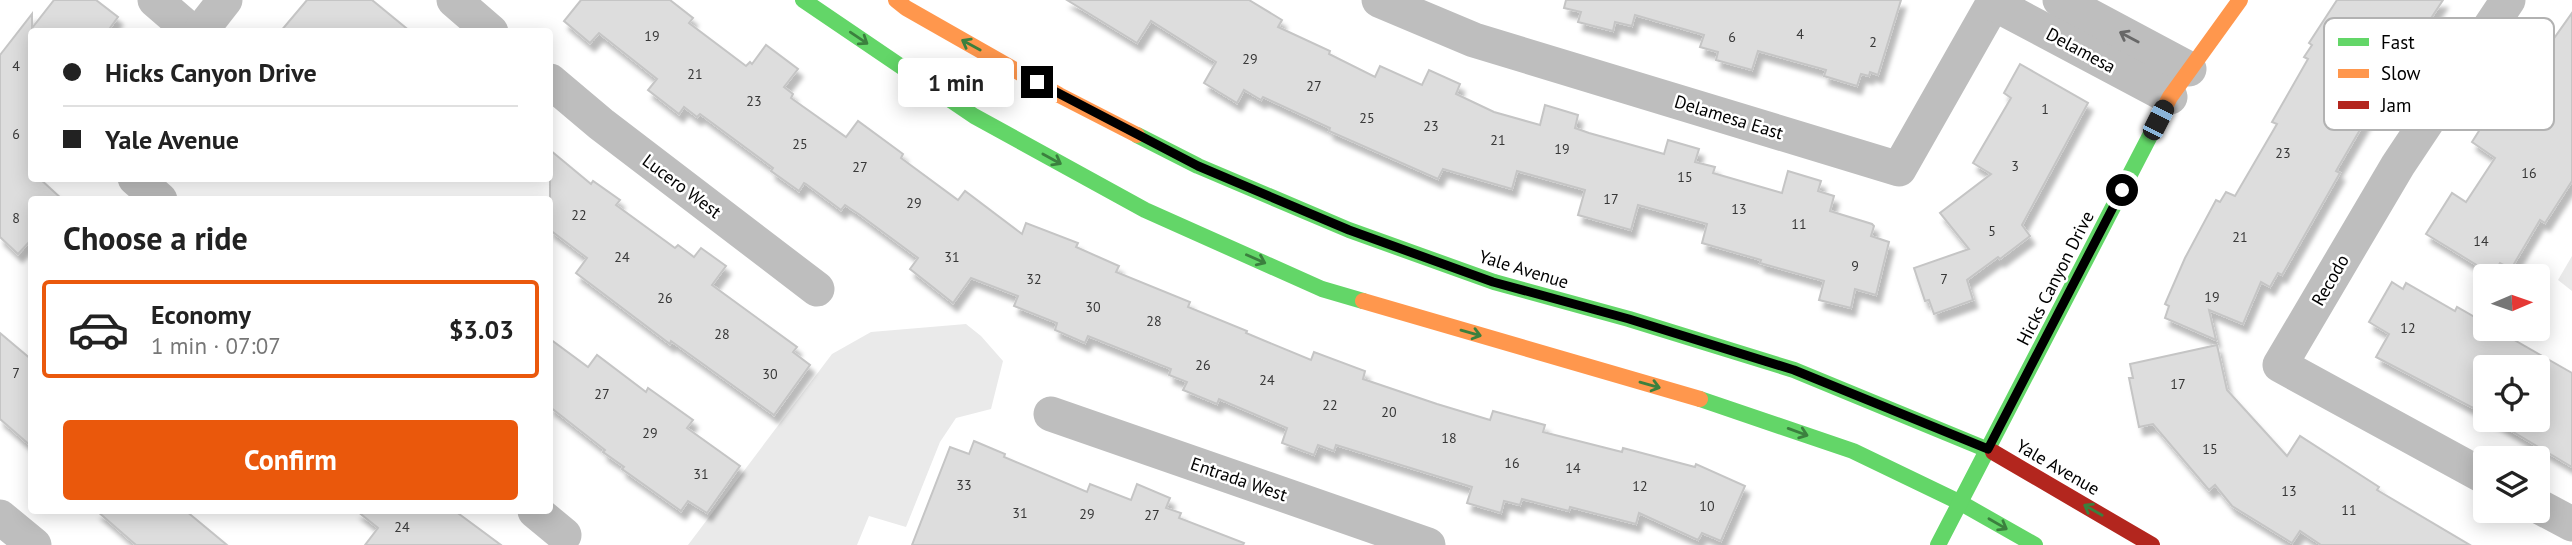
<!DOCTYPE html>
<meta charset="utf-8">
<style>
body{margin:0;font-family:"PT Sans",sans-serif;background:#f6f6f6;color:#222;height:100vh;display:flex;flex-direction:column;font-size:26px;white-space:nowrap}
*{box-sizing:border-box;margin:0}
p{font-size:23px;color:#767676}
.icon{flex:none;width:38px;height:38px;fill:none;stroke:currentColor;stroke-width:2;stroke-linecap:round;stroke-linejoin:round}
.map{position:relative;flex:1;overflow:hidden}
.side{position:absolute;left:28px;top:196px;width:525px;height:318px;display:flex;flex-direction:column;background:#fff;border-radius:7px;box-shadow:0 4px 18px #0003}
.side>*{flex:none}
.guide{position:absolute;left:28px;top:28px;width:525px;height:154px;border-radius:7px;box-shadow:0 4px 18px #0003;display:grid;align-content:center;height:154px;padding:0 35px;background:#fff}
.needle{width:46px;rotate:88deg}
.fabs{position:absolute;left:2473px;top:264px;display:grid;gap:14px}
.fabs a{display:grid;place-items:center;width:77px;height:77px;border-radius:7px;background:#fff;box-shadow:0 4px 18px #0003;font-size:35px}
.end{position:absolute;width:32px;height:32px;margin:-16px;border:9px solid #000;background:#fff;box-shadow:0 0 0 4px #fff}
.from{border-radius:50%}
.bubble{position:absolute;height:49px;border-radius:7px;background:#fff;box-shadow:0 4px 18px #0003;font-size:23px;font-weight:600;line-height:49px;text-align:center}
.car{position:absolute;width:21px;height:42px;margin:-21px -10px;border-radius:9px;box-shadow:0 0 5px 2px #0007;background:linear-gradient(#222 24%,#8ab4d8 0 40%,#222 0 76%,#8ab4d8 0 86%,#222 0)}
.guide b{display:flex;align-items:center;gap:24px;height:66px;font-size:26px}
.guide b+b{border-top:2px solid #e0e0e0}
.guide i{width:18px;height:18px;background:#222}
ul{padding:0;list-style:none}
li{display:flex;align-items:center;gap:21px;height:98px;margin:0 14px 10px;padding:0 21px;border:4px solid transparent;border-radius:7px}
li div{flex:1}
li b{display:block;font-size:26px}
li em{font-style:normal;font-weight:600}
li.selected{border-color:#ea580c}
li>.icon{width:63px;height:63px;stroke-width:1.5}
h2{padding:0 35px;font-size:32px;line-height:84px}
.button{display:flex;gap:14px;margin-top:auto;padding:14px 35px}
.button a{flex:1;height:80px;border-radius:7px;background:#ea580c;color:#fff;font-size:28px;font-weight:600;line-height:80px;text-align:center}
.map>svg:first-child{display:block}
</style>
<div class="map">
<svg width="2572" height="545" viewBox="0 0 2572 545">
<defs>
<filter id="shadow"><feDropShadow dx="4.5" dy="8" stdDeviation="2" flood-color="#0004"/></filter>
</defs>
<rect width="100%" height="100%" fill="#fff"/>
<g fill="#eaeaea">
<path d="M 2572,256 L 2572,291 L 2558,280 Z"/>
<path d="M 966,324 L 981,336 L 1003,361 L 991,409 L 956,418 L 940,442 L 906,527 L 869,516 L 857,545 L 688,545 L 832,354 L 871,332 Z"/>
</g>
<g fill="#ddd" stroke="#c5c5c5" stroke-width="2" filter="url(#shadow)">
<path d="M 54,0 L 96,0 L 118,17 L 107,32 L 32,32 L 32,178 L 39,178 L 63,200 L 32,200 L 32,239 L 18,254 L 0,237 L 0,55 L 32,14 L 32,28 Z"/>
<path d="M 307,0 L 372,0 L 411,32 L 280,32 Z"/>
<path d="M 581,0 L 670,0 L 693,18 L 689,23 L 746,66 L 750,62 L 752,64 L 766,45 L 798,69 L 784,87 L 793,94 L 791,98 L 846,137 L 858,121 L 903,154 L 901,158 L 958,200 L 965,191 L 1022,234 L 1026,223 L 1078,243 L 1076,247 L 1119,266 L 1116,272 L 1190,302 L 1188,307 L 1247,331 L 1246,333 L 1311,360 L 1314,352 L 1365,371 L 1363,379 L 1437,404 L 1490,420 L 1493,411 L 1545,425 L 1543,432 L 1622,452 L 1623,448 L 1695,467 L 1696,464 L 1745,486 L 1721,541 L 1702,533 L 1698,540 L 1639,513 L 1636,524 L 1570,507 L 1569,511 L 1522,499 L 1520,505 L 1504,501 L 1501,513 L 1467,503 L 1472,487 L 1336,445 L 1334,451 L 1318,445 L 1314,455 L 1282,443 L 1287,428 L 1219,399 L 1217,404 L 1183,390 L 1187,382 L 1169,375 L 1171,369 L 1088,336 L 1085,343 L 1055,330 L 1057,323 L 1014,306 L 1018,296 L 971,278 L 953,303 L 910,269 L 918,258 L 860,215 L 845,205 L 841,210 L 806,184 L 804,183 L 799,191 L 771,171 L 773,168 L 700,114 L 697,117 L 684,107 L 679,114 L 648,90 L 657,79 L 599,33 L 590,43 L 564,21 Z"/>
<path d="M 1067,0 L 1249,0 L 1282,20 L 1278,27 L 1330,51 L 1329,54 L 1375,77 L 1380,66 L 1422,85 L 1429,70 L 1460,84 L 1456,94 L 1494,112 L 1540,125 L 1545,105 L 1578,115 L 1575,128 L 1589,133 L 1664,154 L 1668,140 L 1699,149 L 1695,162 L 1715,167 L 1713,173 L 1782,193 L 1788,171 L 1821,181 L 1818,191 L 1834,196 L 1830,211 L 1872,224 L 1874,226 L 1871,236 L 1889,242 L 1876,295 L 1855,289 L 1851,308 L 1819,300 L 1824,281 L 1760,263 L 1761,260 L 1702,243 L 1707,224 L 1638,205 L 1631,230 L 1578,215 L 1585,190 L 1517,171 L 1512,189 L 1443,169 L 1438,179 L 1329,131 L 1330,128 L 1263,97 L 1261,100 L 1244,90 L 1237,103 L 1204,83 L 1216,62 L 1151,21 L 1137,43 Z"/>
<path d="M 1566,0 L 1901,0 L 1878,75 L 1870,72 L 1869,76 L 1861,74 L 1857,86 L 1824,76 L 1826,70 L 1758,51 L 1752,70 L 1716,60 L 1718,52 L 1700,47 L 1704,35 L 1635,15 L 1632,26 L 1615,22 L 1613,31 L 1578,22 L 1581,12 L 1564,8 Z"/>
<path d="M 2337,0 L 2443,0 L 2401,64 L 2405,67 L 2387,95 L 2382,92 L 2336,171 L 2340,173 L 2282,275 L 2278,273 L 2270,287 L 2261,282 L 2243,324 L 2209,310 L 2216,340 L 2165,318 L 2169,306 L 2165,304 L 2185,258 L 2216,200 L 2220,202 L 2226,192 L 2235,196 L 2277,124 L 2272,122 L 2308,59 L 2304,57 L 2312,45 L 2309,43 Z"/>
<path d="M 2572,13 L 2572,181 L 2545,223 L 2540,220 L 2511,269 L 2500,263 L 2493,275 L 2426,234 L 2452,193 L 2466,202 L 2495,158 L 2472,142 L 2491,112 L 2494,114 L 2535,54 L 2540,58 Z"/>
<path d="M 2020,64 L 2088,103 L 2022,225 L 2030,236 L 2000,259 L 1998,257 L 1967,280 L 1973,300 L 1934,314 L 1929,300 L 1925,301 L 1914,268 L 1969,249 L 1940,213 L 1991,174 L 1973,163 L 2011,98 L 2004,93 Z"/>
<path d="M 550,150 L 591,184 L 593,181 L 620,200 L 616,205 L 675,248 L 678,245 L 694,257 L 701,248 L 726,266 L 712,285 L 797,347 L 793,352 L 810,365 L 774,415 L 671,341 L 670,344 L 576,273 L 587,258 L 550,230 Z"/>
<path d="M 2392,282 L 2403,289 L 2406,283 L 2455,311 L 2457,307 L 2485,323 L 2485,329 L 2495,329 L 2572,373 L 2572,467 L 2493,420 L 2538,420 L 2538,368 L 2485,368 L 2485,386 L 2473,408 L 2376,357 L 2389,334 L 2369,322 Z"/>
<path d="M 0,333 L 32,360 L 32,447 L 0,419 Z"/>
<path d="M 550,339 L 588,367 L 597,355 L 646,392 L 648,388 L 693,420 L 687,428 L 740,466 L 707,513 L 688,501 L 681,511 L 622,469 L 624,467 L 603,452 L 605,450 L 550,407 Z"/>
<path d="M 2217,345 L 2227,390 L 2287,456 L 2300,436 L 2379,487 L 2377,490 L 2470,545 L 2321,545 L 2300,531 L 2292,543 L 2232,506 L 2215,485 L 2209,490 L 2153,424 L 2139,427 L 2129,378 L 2133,378 L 2130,364 Z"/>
<path d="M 974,441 L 1005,454 L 1004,457 L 1087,492 L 1090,484 L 1131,500 L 1137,484 L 1170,498 L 1166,508 L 1181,513 L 1179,518 L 1244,543 L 1243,545 L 912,545 L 950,447 L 969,454 Z"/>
<path d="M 97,511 L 186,511 L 227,545 L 136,545 Z"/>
<path d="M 357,511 L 455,511 L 501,545 L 365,545 L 378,528 Z"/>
</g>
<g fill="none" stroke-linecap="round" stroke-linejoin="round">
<g stroke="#bebebe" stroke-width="35">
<path d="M 155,0 L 192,32"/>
<path d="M 454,0 L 491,32"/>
<path d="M 1379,0 L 1474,40 L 1899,169 L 1995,0"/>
<path d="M 2060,0 L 2189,69"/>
<path d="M 1993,3 L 2170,97"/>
<path d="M 200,32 L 225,0"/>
<path d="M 550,81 L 601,124 L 817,289"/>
<path d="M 135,178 L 160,200"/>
<path d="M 1051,414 L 1428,545"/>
<path d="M 2485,477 L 2280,365 L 2398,165 L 2508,0"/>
<path d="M 2538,506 L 2572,524"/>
<path d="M 535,511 L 564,535"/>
<path d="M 0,517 L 34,545"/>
</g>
<g stroke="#63d668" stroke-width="16">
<path d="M 803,0 L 974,116 L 1145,210 L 1322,289 L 1363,301"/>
<path d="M 1137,135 L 1198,166 L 1349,230 L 1494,282 L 1629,319 L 1794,370 L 1993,452"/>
<path d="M 1700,399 L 1853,451 L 1961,503 L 2035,545"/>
<path d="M 1938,545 L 2154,128"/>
</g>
<g stroke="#ff974d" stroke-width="16">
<path d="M 896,0 L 906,8 L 1059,95 L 1137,135"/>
<path d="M 2154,128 L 2170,97 L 2240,0"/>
<path d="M 1363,301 L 1700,399"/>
</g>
<path stroke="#b3261e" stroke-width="16" d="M 1993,452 L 2152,545"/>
</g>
<defs><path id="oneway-shaft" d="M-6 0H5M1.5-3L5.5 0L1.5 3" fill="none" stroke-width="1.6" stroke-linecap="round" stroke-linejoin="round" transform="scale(1.75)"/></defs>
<use stroke="#686868" href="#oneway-shaft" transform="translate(2129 37) rotate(-152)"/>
<g stroke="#3b803e">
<use href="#oneway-shaft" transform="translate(859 38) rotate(34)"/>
<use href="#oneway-shaft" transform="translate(971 45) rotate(-151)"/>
<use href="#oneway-shaft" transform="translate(1052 159) rotate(29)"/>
<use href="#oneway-shaft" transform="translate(1256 259) rotate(24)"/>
<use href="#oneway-shaft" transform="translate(1471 333) rotate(16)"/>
<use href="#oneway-shaft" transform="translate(1650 385) rotate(16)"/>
<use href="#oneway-shaft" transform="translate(1798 432) rotate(20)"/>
<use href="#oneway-shaft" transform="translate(2093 510) rotate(-150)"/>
<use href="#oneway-shaft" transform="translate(1998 524) rotate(30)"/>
</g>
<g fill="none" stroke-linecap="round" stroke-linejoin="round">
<path stroke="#000" stroke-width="9" d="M 1037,82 L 1198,166 L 1349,230 L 1493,282 L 1629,319 L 1794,370 L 1988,449 L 2122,190"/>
</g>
<g text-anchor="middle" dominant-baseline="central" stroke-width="5" stroke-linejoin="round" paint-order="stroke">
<g font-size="14" fill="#373737">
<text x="1800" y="34">4</text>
<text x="652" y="36">19</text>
<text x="1732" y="37">6</text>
<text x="1873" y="42">2</text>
<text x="1250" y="59">29</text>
<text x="16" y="66">4</text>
<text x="695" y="74">21</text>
<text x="1314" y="86">27</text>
<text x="754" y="101">23</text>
<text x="2045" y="109">1</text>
<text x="1367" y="118">25</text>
<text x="1431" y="126">23</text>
<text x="16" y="134">6</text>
<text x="1498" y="140">21</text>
<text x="800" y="144">25</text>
<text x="1562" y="149">19</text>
<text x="2283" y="153">23</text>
<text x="2015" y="166">3</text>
<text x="860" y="167">27</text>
<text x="2529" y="173">16</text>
<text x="1685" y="177">15</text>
<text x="1611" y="199">17</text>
<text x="914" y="203">29</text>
<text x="1739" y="209">13</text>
<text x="579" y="215">22</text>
<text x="16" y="218">8</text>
<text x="1799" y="224">11</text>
<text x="1992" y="231">5</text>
<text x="2240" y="237">21</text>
<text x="2481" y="241">14</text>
<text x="622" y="257">24</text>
<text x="952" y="257">31</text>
<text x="1855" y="266">9</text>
<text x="1034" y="279">32</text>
<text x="1944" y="279">7</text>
<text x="2212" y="297">19</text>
<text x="665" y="298">26</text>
<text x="1093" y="307">30</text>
<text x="1154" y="321">28</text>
<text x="2408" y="328">12</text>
<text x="722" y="334">28</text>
<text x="1203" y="365">26</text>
<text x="16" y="373">7</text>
<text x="770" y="374">30</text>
<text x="1267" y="380">24</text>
<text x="2178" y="384">17</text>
<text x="602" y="394">27</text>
<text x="1330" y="405">22</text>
<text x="1389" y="412">20</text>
<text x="650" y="433">29</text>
<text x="1449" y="438">18</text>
<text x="2210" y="449">15</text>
<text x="1512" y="463">16</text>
<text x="1573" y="468">14</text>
<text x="701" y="474">31</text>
<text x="964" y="485">33</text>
<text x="1640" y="486">12</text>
<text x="2289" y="491">13</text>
<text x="1707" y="506">10</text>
<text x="2349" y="510">11</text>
<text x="1020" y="513">31</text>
<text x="1087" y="514">29</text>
<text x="1152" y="515">27</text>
<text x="402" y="527">24</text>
</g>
<g font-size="18" fill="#000" stroke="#fff">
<text transform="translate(2081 50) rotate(28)">Delamesa</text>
<text transform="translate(1729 117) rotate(17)">Delamesa East</text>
<text transform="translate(682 186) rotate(37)">Lucero West</text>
<text transform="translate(1524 269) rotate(17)">Yale Avenue</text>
<text transform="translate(2055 278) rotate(-63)">Hicks Canyon Drive</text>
<text transform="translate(2330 280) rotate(-60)">Recodo</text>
<text transform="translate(2058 467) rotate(30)">Yale Avenue</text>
<text transform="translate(1239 479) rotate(19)">Entrada West</text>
</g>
</g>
<rect x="2324" y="18" width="230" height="112" rx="10" fill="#fff" stroke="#b2b2b2" stroke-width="2"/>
<rect x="2338" y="38" width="31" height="8" fill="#63d668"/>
<rect x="2338" y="69" width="31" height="9" fill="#ff974d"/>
<rect x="2338" y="101" width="31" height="8" fill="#b3261e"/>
<g font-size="19" fill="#000">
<text x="2381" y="49">Fast</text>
<text x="2381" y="80">Slow</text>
<text x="2381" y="112">Jam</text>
</g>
</svg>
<div class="fabs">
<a><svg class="needle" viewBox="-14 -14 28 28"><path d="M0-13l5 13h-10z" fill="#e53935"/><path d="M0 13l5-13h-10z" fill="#767676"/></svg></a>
<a><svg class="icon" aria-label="locate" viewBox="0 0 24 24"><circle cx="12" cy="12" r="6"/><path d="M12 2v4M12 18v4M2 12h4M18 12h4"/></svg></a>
<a><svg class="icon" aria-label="layers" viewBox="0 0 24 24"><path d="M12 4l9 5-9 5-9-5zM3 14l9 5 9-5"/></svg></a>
</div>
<i class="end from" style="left:2122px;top:190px"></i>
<i class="end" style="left:1037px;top:82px"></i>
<div class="bubble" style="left:898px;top:58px;width:116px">1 min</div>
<i class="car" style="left:2158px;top:120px;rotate:27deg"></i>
<div class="guide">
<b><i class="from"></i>Hicks Canyon Drive</b>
<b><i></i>Yale Avenue</b>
</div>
<section class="side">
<h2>Choose a ride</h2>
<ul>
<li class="selected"><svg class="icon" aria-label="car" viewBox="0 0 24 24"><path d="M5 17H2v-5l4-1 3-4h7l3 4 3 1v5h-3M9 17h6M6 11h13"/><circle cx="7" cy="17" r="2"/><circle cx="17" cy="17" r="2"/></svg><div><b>Economy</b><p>1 min · 07:07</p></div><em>$3.03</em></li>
</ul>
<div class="button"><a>Confirm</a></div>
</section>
</div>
